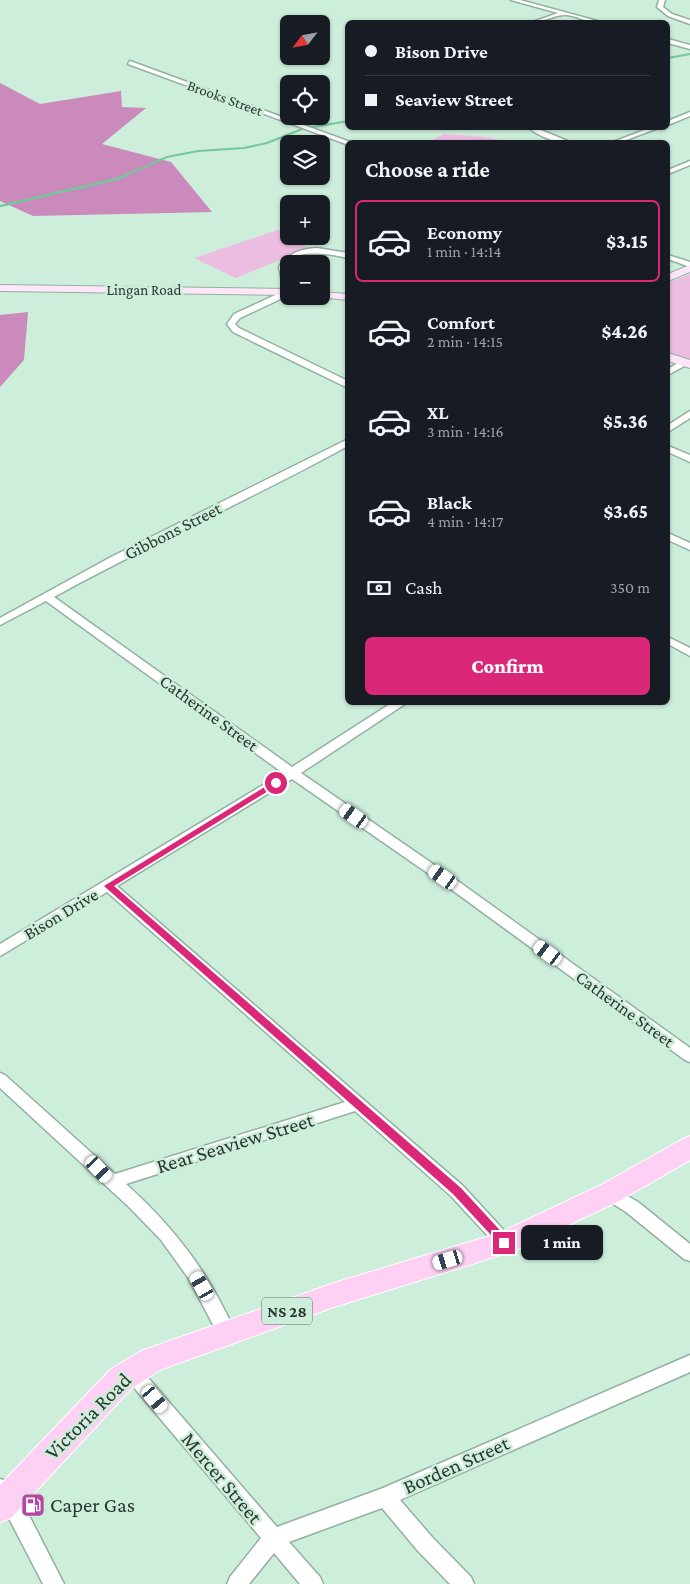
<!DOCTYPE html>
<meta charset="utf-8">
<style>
body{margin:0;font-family:"Crimson Pro",serif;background:#242831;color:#f1f3f6;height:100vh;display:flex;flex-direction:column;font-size:19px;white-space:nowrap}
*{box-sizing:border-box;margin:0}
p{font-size:16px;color:#9ea1a6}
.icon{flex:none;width:28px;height:28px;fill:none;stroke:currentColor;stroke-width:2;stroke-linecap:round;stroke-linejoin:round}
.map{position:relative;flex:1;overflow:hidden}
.details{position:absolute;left:345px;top:140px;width:325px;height:565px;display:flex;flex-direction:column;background:#171b24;border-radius:8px;box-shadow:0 1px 4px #0004}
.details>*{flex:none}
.top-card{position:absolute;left:345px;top:20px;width:325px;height:110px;border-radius:8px;box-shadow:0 1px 4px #0004;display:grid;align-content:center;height:110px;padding:0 20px;background:#171b24}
.needle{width:32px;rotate:238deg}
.tools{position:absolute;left:280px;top:15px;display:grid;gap:10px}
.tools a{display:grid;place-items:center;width:50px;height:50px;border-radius:8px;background:#171b24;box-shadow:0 1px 4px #0004;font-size:25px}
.end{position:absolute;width:22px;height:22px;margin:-11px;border:6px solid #db2777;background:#fff;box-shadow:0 0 0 2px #fff}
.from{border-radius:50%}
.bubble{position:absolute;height:35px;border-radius:8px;background:#171b24;box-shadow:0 1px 4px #0004;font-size:16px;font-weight:800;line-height:35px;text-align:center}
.car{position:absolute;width:15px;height:30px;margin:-15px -8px;border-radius:6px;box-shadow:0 0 4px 1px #0007;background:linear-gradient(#fff 24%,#345 0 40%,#fff 0 76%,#345 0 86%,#fff 0)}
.top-card b{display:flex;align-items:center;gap:18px;height:48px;font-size:19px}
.top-card b+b{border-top:1px solid #363941}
.top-card i{width:12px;height:12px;background:#f1f3f6}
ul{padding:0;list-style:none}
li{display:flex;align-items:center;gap:15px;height:82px;margin:0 10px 8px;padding:0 10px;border:2px solid transparent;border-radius:8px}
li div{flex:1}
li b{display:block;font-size:19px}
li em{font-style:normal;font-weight:800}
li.active{border-color:#db2777}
li>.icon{width:45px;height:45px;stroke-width:1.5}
h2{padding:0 20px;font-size:22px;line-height:60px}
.pay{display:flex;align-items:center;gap:12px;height:55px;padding:0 20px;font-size:19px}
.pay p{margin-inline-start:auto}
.primary-button{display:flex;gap:10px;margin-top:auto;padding:10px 20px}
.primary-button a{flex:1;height:58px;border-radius:8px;background:#db2777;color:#fff;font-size:20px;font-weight:800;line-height:58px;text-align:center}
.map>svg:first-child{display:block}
</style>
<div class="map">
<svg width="690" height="1584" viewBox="0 0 690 1584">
<rect width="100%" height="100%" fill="#cdeedb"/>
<g fill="#ecbde0">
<path d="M 444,134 L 485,137 L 510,142 L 428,142 Z"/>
<path d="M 278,230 L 309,248 L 236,278 L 194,258 Z"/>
<path d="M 690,274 L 690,362 L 668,353 L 668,283 Z"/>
</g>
<g fill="#ca8abb">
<path d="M 0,83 L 40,104 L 121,91 L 122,107 L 146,108 L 102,144 L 171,162 L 212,212 L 33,216 L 0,201 Z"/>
<path d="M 28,312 L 24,360 L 0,387 L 0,315 Z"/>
</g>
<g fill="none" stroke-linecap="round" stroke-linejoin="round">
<g stroke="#76c79d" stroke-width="2">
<path d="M 668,58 L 690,54"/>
<path d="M 124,176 L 167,157 L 198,151 L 244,148 L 267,143 L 302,129 L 348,121"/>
</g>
<path stroke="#76c79d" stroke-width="2.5" d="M 0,206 L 117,179 L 127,175"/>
<g stroke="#92b1a0" stroke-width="3">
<g id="street">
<path d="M 511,0 L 520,0 L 601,22 C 588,24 577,15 565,15 C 554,15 544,22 533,22 L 558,13 Z"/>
<path d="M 659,0 L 665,0 L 663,7 L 672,14 L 690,20 L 690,24 L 668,16 L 657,7 Z"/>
<path d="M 668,39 L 690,45 L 690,49 L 668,43 Z"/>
<path d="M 130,61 L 350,142 L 351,142 L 346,144 L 128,64 Z"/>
<path d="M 690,112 L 690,116 L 668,125 L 668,121 Z"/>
<path d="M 529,128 L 536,128 L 570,142 C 558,144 538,136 529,128 Z"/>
<path d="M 650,128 L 658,128 L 621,142 L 613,142 Z"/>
<path d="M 690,161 L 690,165 L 668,174 L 668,170 Z"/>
<path d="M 317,248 L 348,253 L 348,258 C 335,255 290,246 287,267 C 286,273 289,288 289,295 L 240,318 L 235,324 L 239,328 L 348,381 L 348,388 L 233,332 L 227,324 L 234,314 L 284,291 L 279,267 C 288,253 301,249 317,248 Z"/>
<path d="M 668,255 L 690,262 L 690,267 L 668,259 Z"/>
<path d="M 683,360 L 687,363 L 686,365 L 668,375 L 668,369 Z"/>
<path d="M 690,411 L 690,418 L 668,432 L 668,425 Z"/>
<path d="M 348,439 L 348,446 C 251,499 150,544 54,597 L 292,767 L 393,702 L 408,702 L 301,773 L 462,884 L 690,1048 L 690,1062 L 685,1060 L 452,890 L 292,779 L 117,886 L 463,1186 L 511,1238 L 513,1243 L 511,1248 L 505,1250 L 499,1248 L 451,1196 L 355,1111 L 126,1184 C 174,1227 209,1273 235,1332 L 232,1338 L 226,1340 L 220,1338 L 189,1279 L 161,1240 L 129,1207 L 0,1088 L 0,1073 L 5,1075 L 115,1174 L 345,1102 L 107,892 L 0,956 L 0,944 L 283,773 L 46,601 L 0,625 L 0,618 L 111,557 Z"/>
<path d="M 668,446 L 690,455 L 690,462 L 668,452 Z"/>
<path d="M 668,533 L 690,543 L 690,550 L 668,540 Z"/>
<path d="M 668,637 L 690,648 L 690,656 L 668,644 Z"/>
<path d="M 610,1186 L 638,1202 L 690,1244 L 690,1261 L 684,1259 L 626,1212 L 604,1198 L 602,1193 L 604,1188 Z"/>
<path d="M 690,1355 L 690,1372 L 400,1500 L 432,1537 L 471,1577 L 474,1584 L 450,1584 L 418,1551 L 382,1508 L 289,1542 L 320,1577 L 323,1584 L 300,1584 L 274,1553 L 249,1584 L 227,1584 L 230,1577 L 261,1538 L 125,1377 L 122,1371 L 125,1365 L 131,1363 L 137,1365 L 277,1527 L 383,1488 Z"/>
<path d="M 0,1479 L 7,1481 L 16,1490 L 64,1584 L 43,1584 L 0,1501 Z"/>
</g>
</g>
<g stroke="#92b1a0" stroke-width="2">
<g id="secondary">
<path d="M 690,265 L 690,272 L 668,281 L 668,274 Z"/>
<path d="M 0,285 L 289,289 L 289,295 L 0,291 Z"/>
<path d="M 321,292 L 348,294 L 348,300 L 317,297 L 321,296 Z"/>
<path d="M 668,353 L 690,360 L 690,368 L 668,361 Z"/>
</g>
</g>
<g stroke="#fff" stroke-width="2">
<path id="primary" d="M 690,1136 L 690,1160 L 619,1201 L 514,1251 L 334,1307 L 160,1370 L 131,1389 L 11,1518 L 0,1522 L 0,1485 L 111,1369 L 141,1351 L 334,1283 L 499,1233 L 601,1185 L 681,1140 Z"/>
</g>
<use href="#street" fill="#fff" fill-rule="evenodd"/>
<use href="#secondary" fill="#ffe7f9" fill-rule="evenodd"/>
<use href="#primary" fill="#fed0f3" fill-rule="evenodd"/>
</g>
<path fill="#db2777" d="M 276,780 L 280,783 L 278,785 L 114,886 L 461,1188 L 508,1239 L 510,1243 L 508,1246 L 501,1246 L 453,1194 L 104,886 Z"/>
<defs>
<g id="fuel-square" transform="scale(1.25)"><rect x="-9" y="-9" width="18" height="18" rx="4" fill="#b646a2" stroke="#cdeedb"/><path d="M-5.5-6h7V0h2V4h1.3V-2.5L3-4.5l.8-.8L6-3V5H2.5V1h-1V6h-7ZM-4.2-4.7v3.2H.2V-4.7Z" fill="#fff"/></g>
</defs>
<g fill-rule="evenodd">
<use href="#fuel-square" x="33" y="1505"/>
</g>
<g text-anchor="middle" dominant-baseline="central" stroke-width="5" stroke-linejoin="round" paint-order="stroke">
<g font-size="15" fill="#2b3730" stroke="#cdeedb">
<text transform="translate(225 98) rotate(20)">Brooks Street</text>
<text x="144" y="290">Lingan Road</text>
</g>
<rect fill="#cdeedb" stroke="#5c6e63" stroke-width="1" x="262" y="1297.5" width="50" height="27" rx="4"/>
<g font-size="16" font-weight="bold" fill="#2b3730">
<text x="287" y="1311">NS 28</text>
</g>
<g font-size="18" fill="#2b3730" stroke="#cdeedb">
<text transform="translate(173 531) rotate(-27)">Gibbons Street</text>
<text transform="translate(209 713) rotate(36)">Catherine Street</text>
<text transform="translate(61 914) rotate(-31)">Bison Drive</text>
<text transform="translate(625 1009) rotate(36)">Catherine Street</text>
</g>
<g font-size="21" fill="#2b3730" stroke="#cdeedb">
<text transform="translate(235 1143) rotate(-17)">Rear Seaview Street</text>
<text transform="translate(88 1416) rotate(-45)">Victoria Road</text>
<text transform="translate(456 1465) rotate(-24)">Borden Street</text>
<text transform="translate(222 1478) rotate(50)">Mercer Street</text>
</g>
<g font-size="21" fill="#2b3730" stroke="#cdeedb" text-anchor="start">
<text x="50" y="1505">Caper Gas</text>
</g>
</g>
</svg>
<div class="tools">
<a><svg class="needle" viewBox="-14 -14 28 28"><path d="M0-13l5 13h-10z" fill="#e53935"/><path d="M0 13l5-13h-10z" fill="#9ea1a6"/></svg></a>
<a><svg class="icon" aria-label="locate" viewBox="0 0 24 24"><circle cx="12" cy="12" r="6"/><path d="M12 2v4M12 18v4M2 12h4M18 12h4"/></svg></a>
<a><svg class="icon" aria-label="layers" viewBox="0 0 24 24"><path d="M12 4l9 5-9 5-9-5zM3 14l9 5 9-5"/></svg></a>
<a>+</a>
<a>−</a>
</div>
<i class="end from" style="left:276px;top:783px"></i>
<i class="end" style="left:504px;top:1243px"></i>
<div class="bubble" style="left:521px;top:1225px;width:82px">1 min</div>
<i class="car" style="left:354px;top:816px;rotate:305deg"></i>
<i class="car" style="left:443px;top:877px;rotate:305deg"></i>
<i class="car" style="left:548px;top:953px;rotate:306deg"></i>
<i class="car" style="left:99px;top:1169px;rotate:137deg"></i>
<i class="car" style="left:448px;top:1260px;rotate:253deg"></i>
<i class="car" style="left:202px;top:1286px;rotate:330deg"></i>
<i class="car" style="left:155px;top:1399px;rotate:140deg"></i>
<div class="top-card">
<b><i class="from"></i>Bison Drive</b>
<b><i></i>Seaview Street</b>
</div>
<section class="details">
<h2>Choose a ride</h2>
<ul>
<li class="active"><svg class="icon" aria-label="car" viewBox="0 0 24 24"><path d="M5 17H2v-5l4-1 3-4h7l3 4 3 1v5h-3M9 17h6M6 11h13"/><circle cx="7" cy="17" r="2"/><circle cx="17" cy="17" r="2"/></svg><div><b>Economy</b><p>1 min · 14:14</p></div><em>$3.15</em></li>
<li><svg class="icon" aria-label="car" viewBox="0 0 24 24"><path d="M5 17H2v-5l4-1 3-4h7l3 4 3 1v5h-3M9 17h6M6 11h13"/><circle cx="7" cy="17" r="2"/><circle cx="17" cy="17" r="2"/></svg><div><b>Comfort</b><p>2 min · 14:15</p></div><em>$4.26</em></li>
<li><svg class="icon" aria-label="car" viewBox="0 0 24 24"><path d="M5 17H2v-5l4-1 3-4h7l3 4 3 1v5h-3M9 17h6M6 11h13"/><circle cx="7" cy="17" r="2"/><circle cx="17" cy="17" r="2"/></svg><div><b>XL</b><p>3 min · 14:16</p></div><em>$5.36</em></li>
<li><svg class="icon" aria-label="car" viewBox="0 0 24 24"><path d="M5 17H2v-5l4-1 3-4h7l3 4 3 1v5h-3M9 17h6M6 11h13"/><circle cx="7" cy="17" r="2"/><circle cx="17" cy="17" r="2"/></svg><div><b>Black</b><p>4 min · 14:17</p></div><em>$3.65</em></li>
</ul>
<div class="pay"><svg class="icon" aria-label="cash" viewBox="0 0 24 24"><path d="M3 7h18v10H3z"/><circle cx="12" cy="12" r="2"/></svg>Cash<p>350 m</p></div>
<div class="primary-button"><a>Confirm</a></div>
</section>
</div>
